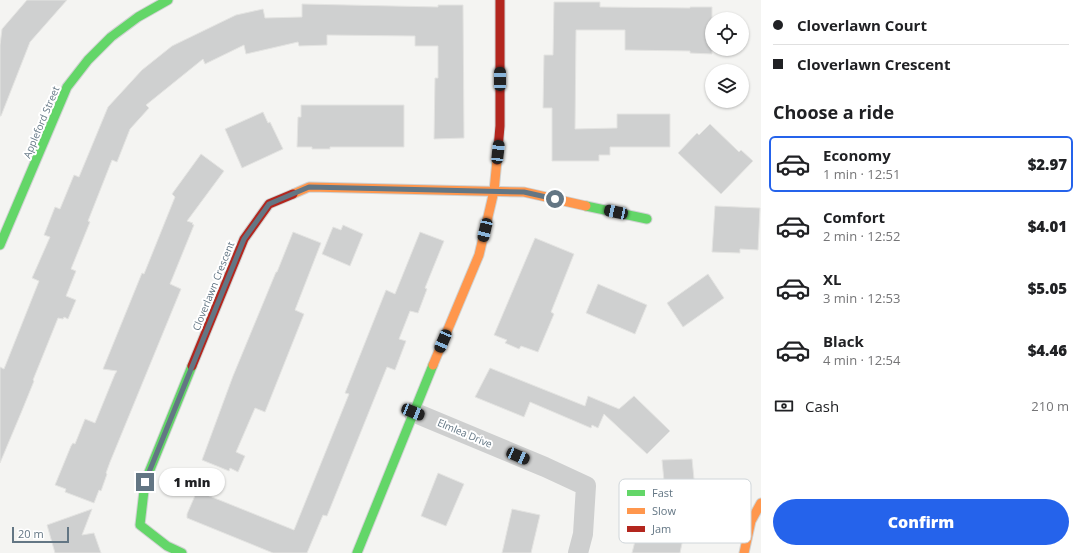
<!DOCTYPE html>
<meta charset="utf-8">
<style>
body{margin:0;font-family:"Open Sans",sans-serif;background:#f2f2f2;color:#202124;height:100vh;display:flex;flex-direction:column;font-size:15px;white-space:nowrap}
*{box-sizing:border-box;margin:0}
p{font-size:13px;color:#757577}
.icon{flex:none;width:22px;height:22px;fill:none;stroke:currentColor;stroke-width:2;stroke-linecap:round;stroke-linejoin:round}
.map{position:relative;flex:1;overflow:hidden}
.drawer{display:flex;flex-direction:column;background:#fff;width:320px}
.drawer>*{flex:none}
.guide{display:grid;align-content:center;height:88px;padding:0 12px;background:#fff}
.fabs{position:absolute;left:705px;top:12px;display:grid;gap:8px}
.fabs a{display:grid;place-items:center;width:44px;height:44px;border-radius:50%;background:#fff;box-shadow:0 1px 3px #0004;font-size:20px}
.scale{position:absolute;left:12px;bottom:10px;width:57px;box-sizing:border-box;padding-left:4px;border:2px solid #637684;border-top:0;font-size:11px;line-height:14px;white-space:nowrap;color:#637684;-webkit-text-stroke:3px #fff;paint-order:stroke}
.end{position:absolute;width:18px;height:18px;margin:-9px;border:5px solid #637684;background:#fff;box-shadow:0 0 0 2px #fff}
.from{border-radius:50%}
.bubble{position:absolute;height:28px;border-radius:14px;background:#fff;box-shadow:0 1px 3px #0004;font-size:13px;font-weight:800;line-height:28px;text-align:center}
.car{position:absolute;width:12px;height:24px;margin:-12px -6px;border-radius:5px;box-shadow:0 0 3px 1px #0007;background:linear-gradient(#222 24%,#8ab4d8 0 40%,#222 0 76%,#8ab4d8 0 86%,#222 0)}
.guide b{display:flex;align-items:center;gap:14px;height:38px;font-size:15px}
.guide b+b{border-top:1px solid #e0e0e0}
.guide i{width:10px;height:10px;background:#202124}
ul{padding:0;list-style:none}
li{display:flex;align-items:center;gap:12px;height:56px;margin:0 8px 6px;padding:0 4px;border:2px solid transparent;border-radius:6px}
li div{flex:1}
li b{display:block;font-size:15px}
li em{font-style:normal;font-weight:800}
li.on{border-color:#2563eb}
li>.icon{width:36px;height:36px;stroke-width:1.5}
h2{padding:0 12px;font-size:18px;line-height:48px}
.pay{display:flex;align-items:center;gap:10px;height:44px;padding:0 12px;font-size:15px}
.pay p{margin-inline-start:auto}
.cta{display:flex;gap:8px;margin-top:auto;padding:8px 12px}
.cta a{flex:1;height:46px;border-radius:24px;background:#2563eb;color:#fff;font-size:16px;font-weight:800;line-height:46px;text-align:center}
main{display:flex;flex:1;min-height:0}
.map>svg:first-child{display:block}
</style>
<main>
<div class="map">
<svg width="761" height="553" viewBox="0 0 761 553">
<rect width="100%" height="100%" fill="#f4f4f2"/>
<g fill="#cfd0d0" stroke="#e4e4e2">
<path d="M 27,0 L 67,0 L 30,42 L 1,116 L 0,116 L 0,45 L 2,29 Z"/>
<path d="M 554,2 L 600,2 L 600,7 L 690,8 L 690,7 L 712,7 L 712,54 L 690,53 L 690,51 L 625,50 L 625,30 L 576,30 L 575,129 L 617,128 L 617,114 L 670,114 L 670,147 L 610,147 L 610,155 L 599,155 L 599,161 L 552,161 L 552,108 L 543,108 L 544,55 L 553,55 Z"/>
<path d="M 302,4 L 438,7 L 438,5 L 463,5 L 464,138 L 434,139 L 435,78 L 438,78 L 438,46 L 415,46 L 415,36 L 327,35 L 327,45 L 299,46 L 298,42 L 246,54 L 244,45 L 205,64 L 203,59 L 146,105 L 149,108 L 130,129 L 117,162 L 112,160 L 88,221 L 90,222 L 71,269 L 76,271 L 66,296 L 76,300 L 68,319 L 64,317 L 63,319 L 58,318 L 33,380 L 34,381 L 21,413 L 0,463 L 0,367 L 4,369 L 39,281 L 32,278 L 50,237 L 44,235 L 55,207 L 60,209 L 74,175 L 79,177 L 108,107 L 142,70 L 172,46 L 236,15 L 263,9 L 265,18 L 302,17 Z"/>
<path d="M 301,105 L 404,105 L 404,147 L 330,147 L 330,149 L 312,149 L 312,147 L 297,147 L 298,117 L 301,117 Z"/>
<path d="M 263,112 L 268,123 L 270,122 L 283,149 L 242,168 L 225,129 Z"/>
<path d="M 710,124 L 739,152 L 741,150 L 753,161 L 721,194 L 678,153 L 697,133 L 699,135 Z"/>
<path d="M 201,154 L 224,171 L 187,221 L 193,223 L 192,224 L 194,225 L 170,284 L 181,289 L 110,462 L 106,473 L 107,474 L 101,491 L 99,490 L 94,503 L 65,492 L 66,489 L 55,485 L 71,446 L 73,443 L 75,444 L 85,419 L 95,423 L 115,374 L 117,371 L 103,369 L 142,273 L 144,274 L 175,197 L 172,194 Z"/>
<path d="M 715,206 L 760,208 L 758,250 L 740,249 L 740,253 L 712,252 Z"/>
<path d="M 343,225 L 363,234 L 350,266 L 322,254 L 333,227 L 341,230 Z"/>
<path d="M 293,232 L 321,243 L 295,310 L 304,314 L 265,412 L 255,408 L 236,452 L 245,456 L 238,472 L 230,468 L 229,471 L 202,460 L 233,376 L 276,272 L 277,272 Z"/>
<path d="M 420,232 L 444,241 L 425,288 L 427,289 L 418,313 L 410,311 L 399,339 L 406,341 L 395,370 L 387,367 L 327,516 L 323,515 L 307,553 L 273,553 L 187,518 L 187,514 L 197,491 L 294,530 L 349,394 L 345,393 L 386,290 L 395,294 Z"/>
<path d="M 535,238 L 574,254 L 551,312 L 554,314 L 538,352 L 521,346 L 519,349 L 505,343 L 507,340 L 494,335 Z"/>
<path d="M 708,274 L 724,298 L 683,327 L 667,303 Z"/>
<path d="M 598,284 L 647,305 L 635,334 L 586,313 Z"/>
<path d="M 490,368 L 585,406 L 588,396 L 619,409 L 634,396 L 670,431 L 647,454 L 604,414 L 598,428 L 592,425 L 591,428 L 530,402 L 524,417 L 475,397 Z"/>
<path d="M 692,459 L 697,509 L 689,510 L 680,553 L 632,553 L 639,525 L 661,530 L 659,503 L 666,502 L 662,460 Z"/>
<path d="M 438,473 L 464,484 L 446,526 L 421,516 Z"/>
<path d="M 92,509 L 82,535 L 94,533 L 101,553 L 55,553 L 47,525 Z"/>
<path d="M 512,509 L 540,515 L 531,553 L 502,553 Z"/>
</g>
<g fill="none" stroke-linecap="round" stroke-linejoin="round">
<g stroke="#d0d2d2" stroke-width="11">
<g id="fast">
<path d="M 586,206 L 647,219"/>
<path d="M 0,245 L 67,87 L 88,60 L 111,37 L 138,17 L 168,0"/>
<path d="M 182,553 L 167,546 L 140,525 L 145,482 L 192,366"/>
<path d="M 357,553 L 433,365"/>
</g>
</g>
<g stroke="#d0d2d2" stroke-width="11">
<g id="slow">
<path d="M 293,194 L 309,187 L 524,192 L 586,206"/>
<path d="M 433,365 L 479,255 L 494,191 L 497,160"/>
<path d="M 744,553 L 751,521 L 761,503"/>
</g>
</g>
<g stroke="#d0d2d2" stroke-width="11">
<g id="jam">
<path d="M 497,160 L 500,126 L 500,0"/>
<path d="M 192,366 L 244,239 L 269,204 L 293,194"/>
</g>
</g>
<path stroke="#cecfcf" stroke-width="20" d="M 413,412 L 545,467 L 586,486 L 583,534 L 578,553"/>
<use href="#fast" stroke="#63d668" stroke-width="9"/>
<use href="#slow" stroke="#ff974d" stroke-width="9"/>
<use href="#jam" stroke="#b3261e" stroke-width="9"/>
</g>
<g fill="none" stroke-linecap="round" stroke-linejoin="round">
<path stroke="#637684" stroke-width="5" d="M 145,482 L 244,239 L 269,204 L 309,187 L 524,192 L 555,199"/>
</g>
<g text-anchor="middle" dominant-baseline="central" stroke-width="4" stroke-linejoin="round" paint-order="stroke">
<g font-size="10" fill="#637684" stroke="#fff">
<text transform="translate(41 122) rotate(-67)">Appleford Street</text>
<text transform="translate(213 286) rotate(-68)">Cloverlawn Crescent</text>
<text transform="translate(465 433) rotate(23)">Elmlea Drive</text>
</g>
</g>
<rect x="619" y="479" width="132" height="64" rx="6" fill="#fff" stroke="#d0d6da" stroke-width="1"/>
<rect x="627" y="490" width="18" height="6" fill="#63d668"/>
<rect x="627" y="508" width="18" height="6" fill="#ff974d"/>
<rect x="627" y="526" width="18" height="6" fill="#b3261e"/>
<g font-size="11" fill="#637684">
<text x="652" y="497">Fast</text>
<text x="652" y="515">Slow</text>
<text x="652" y="533">Jam</text>
</g>
</svg>
<div class="fabs">
<a><svg class="icon" aria-label="locate" viewBox="0 0 24 24"><circle cx="12" cy="12" r="6"/><path d="M12 2v4M12 18v4M2 12h4M18 12h4"/></svg></a>
<a><svg class="icon" aria-label="layers" viewBox="0 0 24 24"><path d="M12 4l9 5-9 5-9-5zM3 14l9 5 9-5"/></svg></a>
</div>
<div class="scale">20 m</div>
<i class="end from" style="left:555px;top:199px"></i>
<i class="end" style="left:145px;top:482px"></i>
<div class="bubble" style="left:159px;top:468px;width:66px">1 min</div>
<i class="car" style="left:500px;top:79px;rotate:0deg"></i>
<i class="car" style="left:498px;top:152px;rotate:6deg"></i>
<i class="car" style="left:616px;top:212px;rotate:282deg"></i>
<i class="car" style="left:485px;top:230px;rotate:193deg"></i>
<i class="car" style="left:443px;top:341px;rotate:203deg"></i>
<i class="car" style="left:413px;top:412px;rotate:112deg"></i>
<i class="car" style="left:518px;top:456px;rotate:113deg"></i>
</div>
<section class="drawer">
<div class="guide">
<b><i class="from"></i>Cloverlawn Court</b>
<b><i></i>Cloverlawn Crescent</b>
</div>
<h2>Choose a ride</h2>
<ul>
<li class="on"><svg class="icon" aria-label="car" viewBox="0 0 24 24"><path d="M5 17H2v-5l4-1 3-4h7l3 4 3 1v5h-3M9 17h6M6 11h13"/><circle cx="7" cy="17" r="2"/><circle cx="17" cy="17" r="2"/></svg><div><b>Economy</b><p>1 min · 12:51</p></div><em>$2.97</em></li>
<li><svg class="icon" aria-label="car" viewBox="0 0 24 24"><path d="M5 17H2v-5l4-1 3-4h7l3 4 3 1v5h-3M9 17h6M6 11h13"/><circle cx="7" cy="17" r="2"/><circle cx="17" cy="17" r="2"/></svg><div><b>Comfort</b><p>2 min · 12:52</p></div><em>$4.01</em></li>
<li><svg class="icon" aria-label="car" viewBox="0 0 24 24"><path d="M5 17H2v-5l4-1 3-4h7l3 4 3 1v5h-3M9 17h6M6 11h13"/><circle cx="7" cy="17" r="2"/><circle cx="17" cy="17" r="2"/></svg><div><b>XL</b><p>3 min · 12:53</p></div><em>$5.05</em></li>
<li><svg class="icon" aria-label="car" viewBox="0 0 24 24"><path d="M5 17H2v-5l4-1 3-4h7l3 4 3 1v5h-3M9 17h6M6 11h13"/><circle cx="7" cy="17" r="2"/><circle cx="17" cy="17" r="2"/></svg><div><b>Black</b><p>4 min · 12:54</p></div><em>$4.46</em></li>
</ul>
<div class="pay"><svg class="icon" aria-label="cash" viewBox="0 0 24 24"><path d="M3 7h18v10H3z"/><circle cx="12" cy="12" r="2"/></svg>Cash<p>210 m</p></div>
<div class="cta"><a>Confirm</a></div>
</section>
</main>
